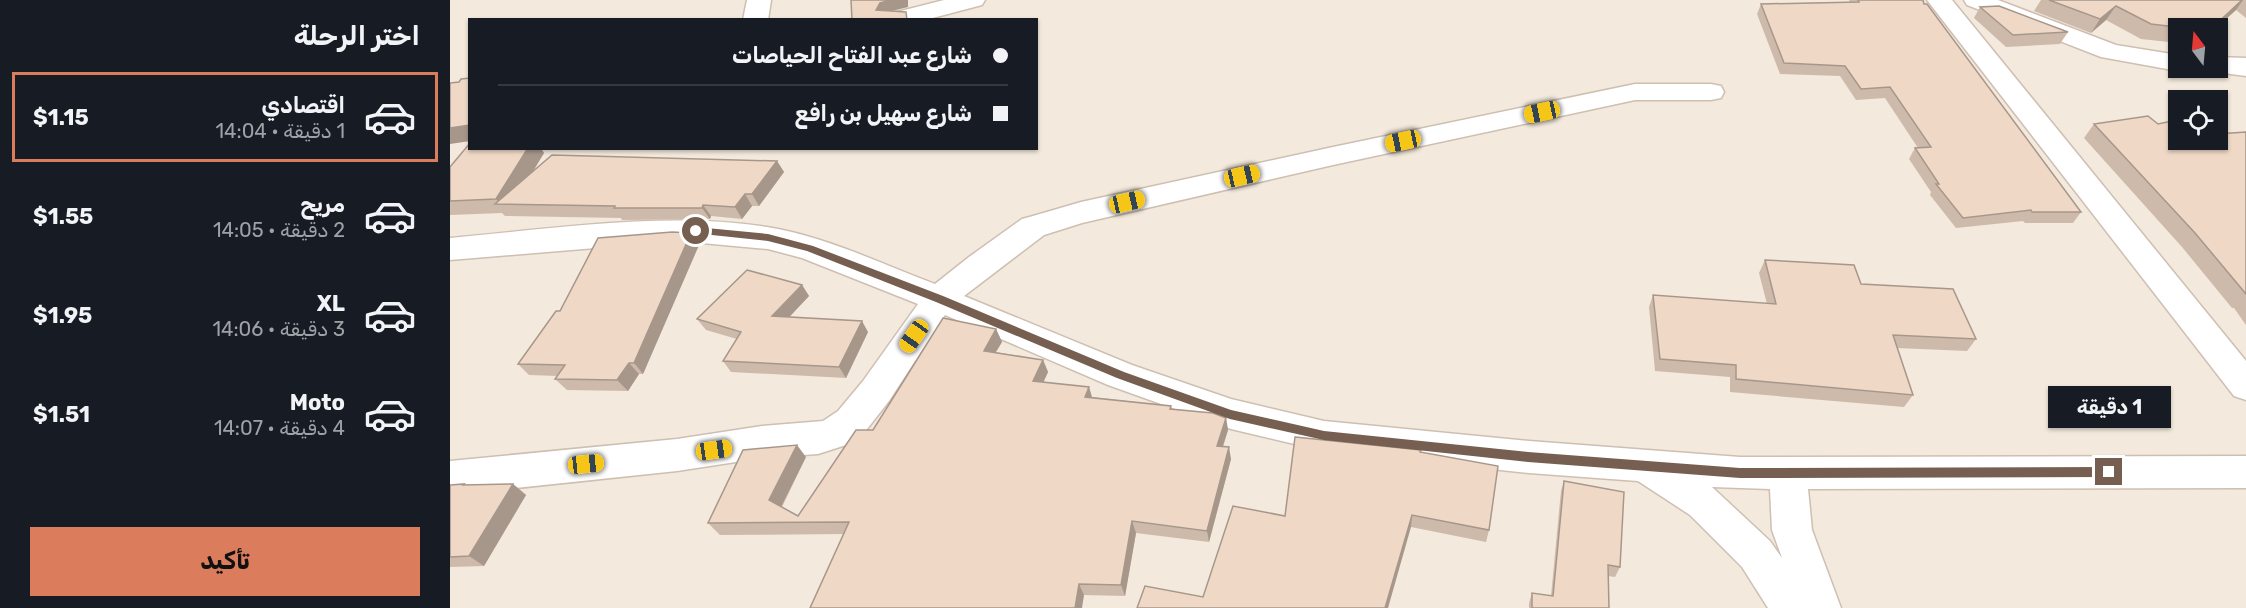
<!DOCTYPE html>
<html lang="ar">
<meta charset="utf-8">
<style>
body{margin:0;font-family:Rubik,Cairo,sans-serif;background:#242831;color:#f1f3f6;direction:rtl;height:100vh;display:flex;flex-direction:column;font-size:22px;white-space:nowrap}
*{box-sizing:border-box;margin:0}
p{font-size:20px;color:#9ea1a6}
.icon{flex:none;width:33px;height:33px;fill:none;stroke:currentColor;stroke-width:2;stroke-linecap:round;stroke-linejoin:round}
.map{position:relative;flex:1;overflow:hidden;direction:ltr}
.sheet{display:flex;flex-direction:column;background:#171b24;width:450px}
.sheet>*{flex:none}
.guide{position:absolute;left:18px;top:18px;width:570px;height:132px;border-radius:0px;box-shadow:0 2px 4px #0004;direction:rtl;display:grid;align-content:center;height:132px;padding:0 30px;background:#171b24}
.needle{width:39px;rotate:344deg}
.fabs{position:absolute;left:1718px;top:18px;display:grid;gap:12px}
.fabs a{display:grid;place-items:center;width:60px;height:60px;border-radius:0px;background:#171b24;box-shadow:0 2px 4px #0004;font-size:30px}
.end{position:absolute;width:27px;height:27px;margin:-14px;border:8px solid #765f50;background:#fff;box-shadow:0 0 0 3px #fff}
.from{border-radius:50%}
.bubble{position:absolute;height:42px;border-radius:0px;background:#171b24;box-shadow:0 2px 4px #0004;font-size:20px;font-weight:700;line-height:42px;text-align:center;direction:rtl}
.car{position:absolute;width:18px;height:36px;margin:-18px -9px;border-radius:8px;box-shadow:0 0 4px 2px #0007;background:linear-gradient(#f5c518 24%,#345 0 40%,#f5c518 0 76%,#345 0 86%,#f5c518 0)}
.guide b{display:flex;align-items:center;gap:21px;height:57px;font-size:22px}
.guide b+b{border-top:2px solid #363941}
.guide i{width:15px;height:15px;background:#f1f3f6}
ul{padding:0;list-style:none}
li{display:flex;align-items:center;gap:18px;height:90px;margin:0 12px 9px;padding:0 18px;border:3px solid transparent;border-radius:0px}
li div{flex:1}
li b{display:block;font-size:22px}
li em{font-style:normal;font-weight:700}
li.current{border-color:#db7d5c}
li>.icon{width:54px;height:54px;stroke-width:1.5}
h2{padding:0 30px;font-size:27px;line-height:72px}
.button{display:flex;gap:12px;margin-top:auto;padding:12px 30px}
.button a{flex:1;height:69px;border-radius:0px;background:#db7d5c;color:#111;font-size:24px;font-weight:700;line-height:69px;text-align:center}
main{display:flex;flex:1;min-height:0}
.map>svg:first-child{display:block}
</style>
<main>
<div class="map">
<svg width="1796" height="608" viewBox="0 0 1796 608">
<rect width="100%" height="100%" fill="#fcf6ed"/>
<path fill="#f3e9dc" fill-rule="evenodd" d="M 0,0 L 1796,0 L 1796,608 L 0,608 ZM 20,20 L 586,20 L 586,148 L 20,148 ZM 1728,28 L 1767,28 L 1767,68 L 1728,68 ZM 1728,100 L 1767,100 L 1767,140 L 1728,140 Z"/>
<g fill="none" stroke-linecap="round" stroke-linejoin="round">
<g stroke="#cebfb2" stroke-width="3">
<g id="minor">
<path d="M 297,0 L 321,0 L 318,20 L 293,20 Z"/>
<path d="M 494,0 L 535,0 L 532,5 L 475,20 L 432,20 L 435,15 Z"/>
<path d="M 1477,0 L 1502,0 L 1796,361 L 1796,400 L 1784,396 Z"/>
<path d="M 1514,0 L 1548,0 L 1666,45 L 1728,55 L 1728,68 L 1738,68 L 1728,71 L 1651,57 L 1517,5 Z"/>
<path d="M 1767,57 L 1796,58 L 1796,76 L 1758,71 L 1756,68 L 1767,68 Z"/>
<path d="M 1185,84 L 1261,84 L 1271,86 L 1274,92 L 1271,98 L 1261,100 L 1185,100 L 883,165 L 632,223 L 594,235 L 514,296 L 682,365 L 781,399 L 874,421 L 1079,441 L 1290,457 L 1796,456 L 1796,488 L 1358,489 L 1362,530 L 1391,608 L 1318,608 L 1292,567 L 1240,515 L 1188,481 L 1079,473 L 874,451 L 781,429 L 658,385 L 495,315 L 439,401 L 414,433 L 396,445 L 368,454 L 312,458 L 227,471 L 0,495 L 0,461 L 227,439 L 312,426 L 373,421 L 388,411 L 413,381 L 468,304 L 352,258 L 318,249 L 230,241 L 0,260 L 0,238 C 102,229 216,211 317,227 C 375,236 431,264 485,284 L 519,257 L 572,219 L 583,216 L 631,202 L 883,147 ZM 1262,487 L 1320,489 L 1322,530 L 1332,558 L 1320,541 Z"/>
</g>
</g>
<use href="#minor" fill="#fff" fill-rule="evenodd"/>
</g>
<g fill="#cebaaa">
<path d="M 1399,0 L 1473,0 L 1474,4 L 1631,212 L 1623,223 L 1575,223 L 1573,221 L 1506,228 L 1480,195 L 1481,192 L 1459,159 L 1465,148 L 1468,148 L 1435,98 L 1406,100 L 1390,76 L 1330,74 L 1307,14 L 1311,4 L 1400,2 Z"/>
<path d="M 1591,0 L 1796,0 L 1796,18 L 1786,10 L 1766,28 L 1728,28 L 1728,43 L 1691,39 L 1656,20 L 1641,33 L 1584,11 Z"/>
<path d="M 1530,7 L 1618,32 L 1610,44 L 1556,47 L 1524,18 Z"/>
<path d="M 1644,124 L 1708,124 L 1728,140 L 1796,132 L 1796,325 L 1784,308 L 1782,308 L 1732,247 L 1634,138 Z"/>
<path d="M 94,153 L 82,172 L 327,161 L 334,172 L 309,206 L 302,206 L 292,219 L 261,216 L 260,219 L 172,220 L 171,218 L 55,216 L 52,213 L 0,215 L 0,167 Z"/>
<path d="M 241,233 L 249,245 L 193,374 L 189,374 L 178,391 L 117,390 L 105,379 L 108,376 L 79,375 L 68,364 L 110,311 Z"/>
<path d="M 1315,260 L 1411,284 L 1526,339 L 1517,351 L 1447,348 L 1463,395 L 1454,407 L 1280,392 L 1280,377 L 1205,371 L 1199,307 L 1203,295 L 1317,304 L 1309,273 Z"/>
<path d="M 352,285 L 359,296 L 339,317 L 418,332 L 396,378 L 281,372 L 273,361 L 287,339 L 256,330 L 247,319 Z"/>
<path d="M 546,329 L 552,342 L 546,352 L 593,360 L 598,372 L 593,383 L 642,397 L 721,406 L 722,409 L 776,418 L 778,430 L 773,447 L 781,459 L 759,542 L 686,533 L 675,596 L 634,595 L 394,534 L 270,535 L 258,523 L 356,457 L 332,507 L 348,516 L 423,430 Z"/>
<path d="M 970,452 L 1039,530 L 1036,542 L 961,527 L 753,597 L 835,516 Z"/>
<path d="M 1114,481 L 1170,567 L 1165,577 L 1158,576 L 1159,608 L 1079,608 L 1079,603 L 1082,593 L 1101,596 L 1111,491 Z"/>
<path d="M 63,484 L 76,495 L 34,566 L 0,567 L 0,485 Z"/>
</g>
<g fill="#a7978b">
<path d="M 441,0 L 458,0 L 458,7 L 434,13 L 426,10 L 430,3 Z"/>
<path d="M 1792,0 L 1793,0 L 1786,10 L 1766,28 L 1762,28 Z"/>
<path d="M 1666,6 L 1656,20 L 1641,33 L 1650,19 Z"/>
<path d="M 20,125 L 20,141 L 0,144 L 0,128 Z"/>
<path d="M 72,148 L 91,148 L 94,153 L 63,205 L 50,204 L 46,199 Z"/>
<path d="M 327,161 L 334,172 L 309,206 L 302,194 Z"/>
<path d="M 295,194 L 302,206 L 292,219 L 285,207 Z"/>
<path d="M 253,205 L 261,216 L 260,219 L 252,208 Z"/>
<path d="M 241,233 L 249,245 L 193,374 L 184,363 Z"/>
<path d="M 352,285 L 359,296 L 330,327 L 322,316 Z"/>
<path d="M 412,321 L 418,332 L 396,378 L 389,367 Z"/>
<path d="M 546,329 L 552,342 L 539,363 L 534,351 Z"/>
<path d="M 593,360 L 598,372 L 588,394 L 583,381 Z"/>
<path d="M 179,363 L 189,374 L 178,391 L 167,380 Z"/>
<path d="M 639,387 L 643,400 L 635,397 Z"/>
<path d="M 776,418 L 778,430 L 769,458 L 767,446 Z"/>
<path d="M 347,445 L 356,457 L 329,511 L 319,500 Z"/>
<path d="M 779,447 L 781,459 L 759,542 L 757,531 Z"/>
<path d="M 63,484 L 76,495 L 34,566 L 19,556 Z"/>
<path d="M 962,515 L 961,527 L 938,608 L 935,608 Z"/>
<path d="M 682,521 L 686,533 L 675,596 L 671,585 Z"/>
<path d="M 629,584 L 634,595 L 632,608 L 625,608 Z"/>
</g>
<g fill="#efd8c6" stroke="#a7978b" stroke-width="1.5">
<path d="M 401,0 L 441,0 L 430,3 L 426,10 L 456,12 L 457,20 L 402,20 Z"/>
<path d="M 1408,0 L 1473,0 L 1474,4 L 1477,4 L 1631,212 L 1582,212 L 1581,210 L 1513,218 L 1486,184 L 1489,184 L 1465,148 L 1481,147 L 1440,87 L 1411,89 L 1395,66 L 1334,63 L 1311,4 L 1409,2 Z"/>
<path d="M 1599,0 L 1792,0 L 1762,28 L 1735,28 L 1701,24 L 1666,6 L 1650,19 Z"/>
<path d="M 1549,6 L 1618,32 L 1563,35 L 1530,7 Z"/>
<path d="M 20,78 L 20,125 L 0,128 L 0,83 L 9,82 L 11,79 Z"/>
<path d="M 1698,116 L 1708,124 L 1722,121 L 1728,126 L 1728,140 L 1767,140 L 1767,134 L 1796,132 L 1796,294 L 1745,233 L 1644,124 Z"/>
<path d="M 20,143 L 20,148 L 78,148 L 46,199 L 0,201 L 0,167 Z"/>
<path d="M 102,155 L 327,161 L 302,194 L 295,194 L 285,207 L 253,205 L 252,208 L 164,208 L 165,206 L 45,204 Z"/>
<path d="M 222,232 L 241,233 L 184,363 L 179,363 L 167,380 L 105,379 L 115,365 L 68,364 L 106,311 L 110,311 L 148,238 Z"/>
<path d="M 1315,260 L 1404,265 L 1411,284 L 1503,289 L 1526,339 L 1443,335 L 1463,395 L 1286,379 L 1286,365 L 1210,359 L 1203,295 L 1326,304 Z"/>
<path d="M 297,270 L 352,285 L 322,316 L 412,321 L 389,367 L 273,361 L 291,332 L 247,319 Z"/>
<path d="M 493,318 L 546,329 L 534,351 L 593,360 L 583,381 L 639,387 L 635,397 L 721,406 L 720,409 L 763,413 L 776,418 L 767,446 L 779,447 L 757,531 L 682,521 L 671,585 L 629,584 L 625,608 L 360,608 L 399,522 L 258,523 L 293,450 L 347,445 L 319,500 L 348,516 L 406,430 L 423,430 Z"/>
<path d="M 845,437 L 971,450 L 970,452 L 1048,466 L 1039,530 L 962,515 L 935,608 L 687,608 L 695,586 L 753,597 L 783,506 L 835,516 Z"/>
<path d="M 1114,481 L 1174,492 L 1170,567 L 1158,565 L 1159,608 L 1082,608 L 1082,593 L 1103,596 Z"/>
<path d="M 14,484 L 13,485 L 63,484 L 19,556 L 0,557 L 0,485 Z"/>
</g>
<path fill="#765f50" d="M 246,227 L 318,234 L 363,246 L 493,296 L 674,372 L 781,410 L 874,431 L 1078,452 L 1290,468 L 1659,467 L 1664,472 L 1659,477 L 1290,478 L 1078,462 L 874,440 L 780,419 L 667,378 L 486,302 L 357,251 L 318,241 L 243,233 L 241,231 Z"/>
</svg>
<div class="fabs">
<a><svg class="needle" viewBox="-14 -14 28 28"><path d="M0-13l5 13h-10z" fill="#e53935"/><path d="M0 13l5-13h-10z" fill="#9ea1a6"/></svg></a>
<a><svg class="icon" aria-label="locate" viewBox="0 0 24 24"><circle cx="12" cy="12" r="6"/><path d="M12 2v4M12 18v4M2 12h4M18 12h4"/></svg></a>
</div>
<i class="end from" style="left:246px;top:231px"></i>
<i class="end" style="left:1659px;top:472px"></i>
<div class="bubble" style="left:1598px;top:386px;width:123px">1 دقيقة</div>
<i class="car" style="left:1092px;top:112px;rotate:258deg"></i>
<i class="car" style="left:953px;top:141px;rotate:258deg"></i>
<i class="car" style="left:792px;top:176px;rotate:77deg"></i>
<i class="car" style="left:677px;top:202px;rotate:77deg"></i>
<i class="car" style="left:464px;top:336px;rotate:215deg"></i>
<i class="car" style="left:264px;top:450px;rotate:82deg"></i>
<i class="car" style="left:136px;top:464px;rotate:84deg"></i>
<div class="guide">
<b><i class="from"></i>شارع عبد الفتاح الحياصات</b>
<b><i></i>شارع سهيل بن رافع</b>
</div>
</div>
<section class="sheet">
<h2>اختر الرحلة</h2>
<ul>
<li class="current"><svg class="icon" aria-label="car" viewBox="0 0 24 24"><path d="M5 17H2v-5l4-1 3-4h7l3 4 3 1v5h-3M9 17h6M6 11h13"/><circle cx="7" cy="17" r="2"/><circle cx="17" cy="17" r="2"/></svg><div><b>اقتصادي</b><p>1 دقيقة · 14:04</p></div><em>$1.15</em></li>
<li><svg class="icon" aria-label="car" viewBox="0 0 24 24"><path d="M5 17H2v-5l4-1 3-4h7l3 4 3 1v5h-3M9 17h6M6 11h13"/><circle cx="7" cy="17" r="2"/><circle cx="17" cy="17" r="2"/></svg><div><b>مريح</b><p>2 دقيقة · 14:05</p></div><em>$1.55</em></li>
<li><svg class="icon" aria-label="car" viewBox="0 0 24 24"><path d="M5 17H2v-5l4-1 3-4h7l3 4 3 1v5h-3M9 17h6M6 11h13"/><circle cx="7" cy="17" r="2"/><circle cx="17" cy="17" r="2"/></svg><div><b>XL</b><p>3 دقيقة · 14:06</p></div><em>$1.95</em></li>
<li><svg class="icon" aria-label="car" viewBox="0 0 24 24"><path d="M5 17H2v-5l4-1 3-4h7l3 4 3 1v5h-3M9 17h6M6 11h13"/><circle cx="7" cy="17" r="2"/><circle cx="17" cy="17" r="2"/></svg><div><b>Moto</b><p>4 دقيقة · 14:07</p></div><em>$1.51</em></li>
</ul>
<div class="button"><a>تأكيد</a></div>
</section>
</main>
